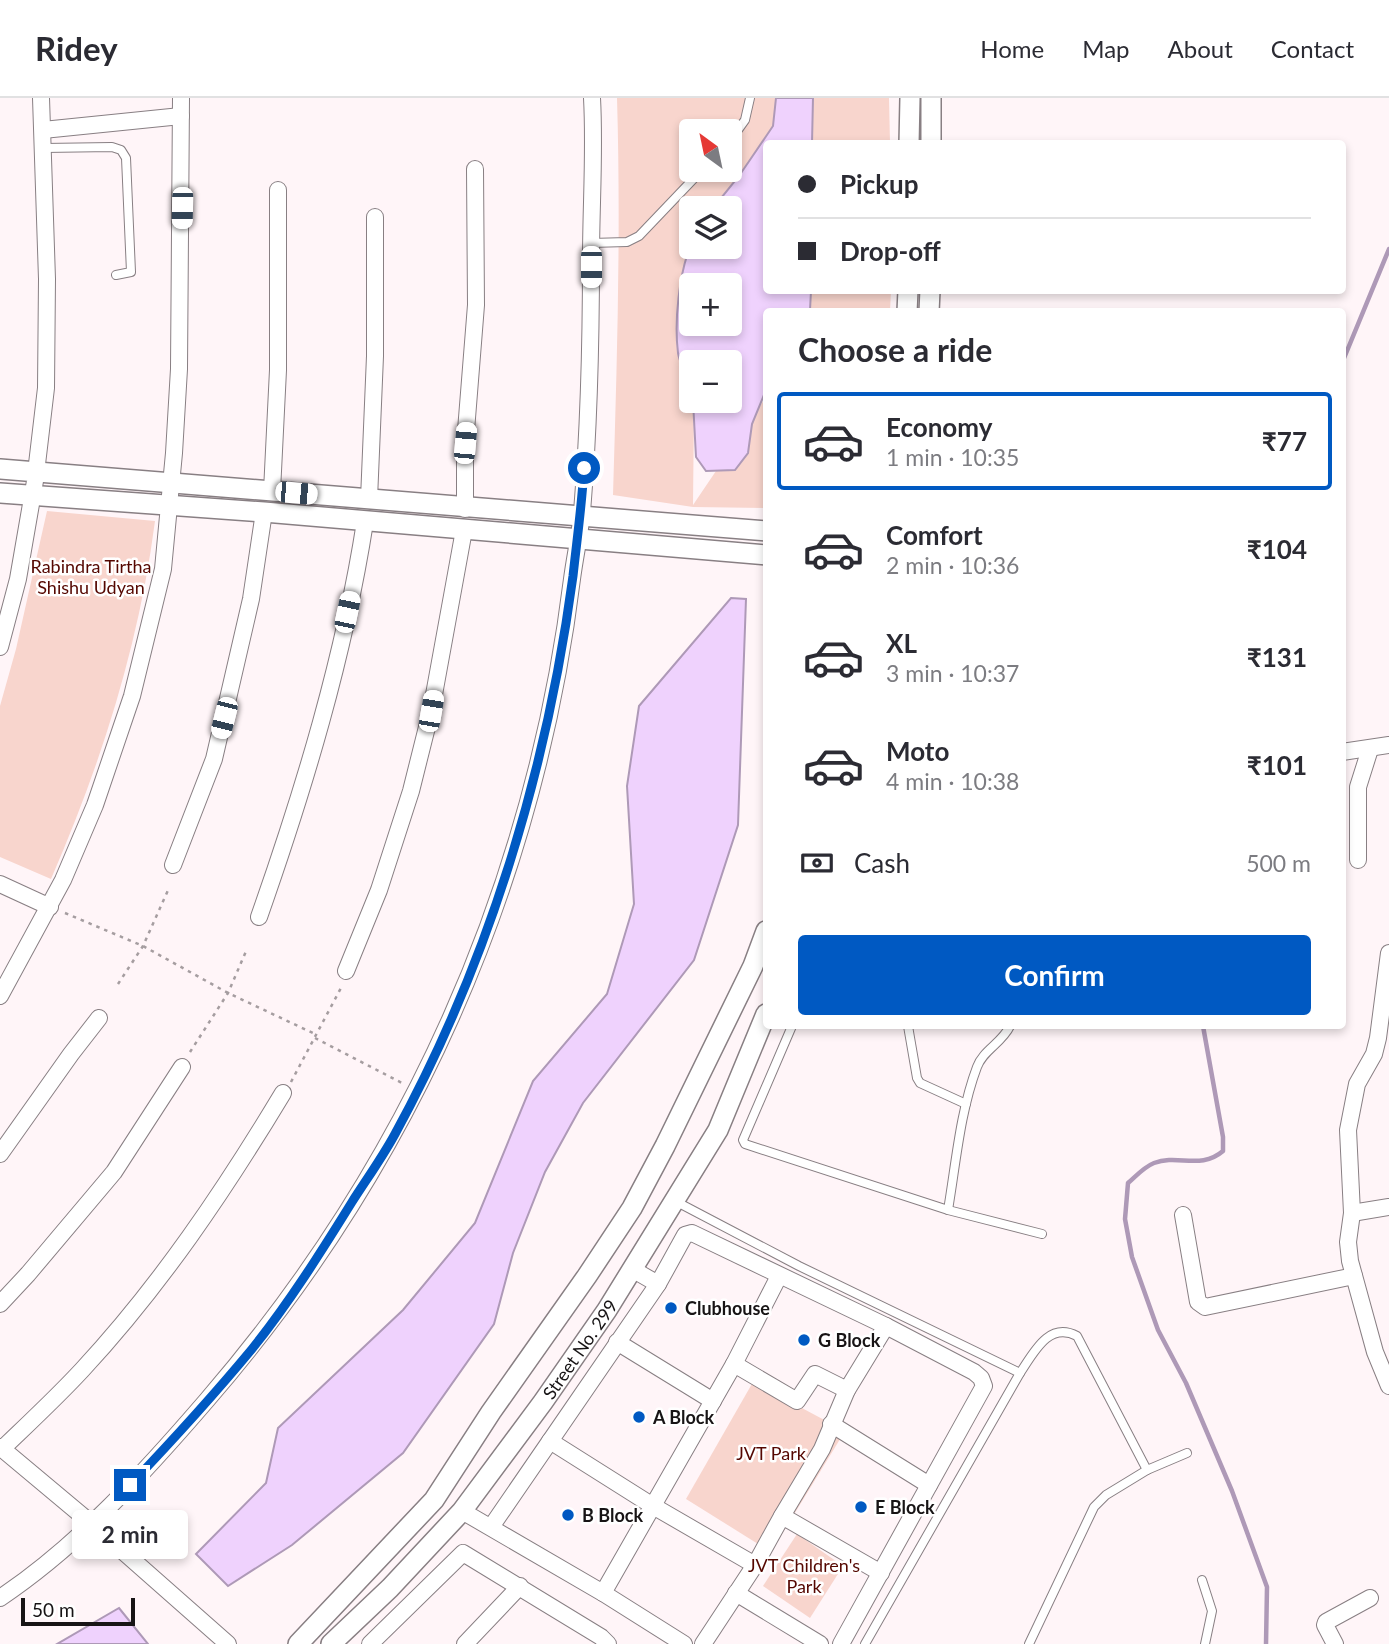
<!DOCTYPE html>
<meta charset="utf-8">
<style>
body{margin:0;font-family:Lato,sans-serif;background:#f2f2f3;color:#2b2b33;height:100vh;display:flex;flex-direction:column;font-size:26px;white-space:nowrap}
*{box-sizing:border-box;margin:0}
p{font-size:23px;color:#7c7c81}
.icon{flex:none;width:38px;height:38px;fill:none;stroke:currentColor;stroke-width:2;stroke-linecap:round;stroke-linejoin:round}
.map{position:relative;flex:1;overflow:hidden}
.drawer{position:absolute;left:763px;top:210px;width:583px;height:721px;display:flex;flex-direction:column;background:#fff;border-radius:7px;box-shadow:0 4px 10px #0003}
.drawer>*{flex:none}
.top-card{position:absolute;left:763px;top:42px;width:583px;height:154px;border-radius:7px;box-shadow:0 4px 10px #0003;display:grid;align-content:center;height:154px;padding:0 35px;background:#fff}
.needle{width:46px;rotate:327deg}
.buttons{position:absolute;left:679px;top:21px;display:grid;gap:14px}
.buttons a{display:grid;place-items:center;width:63px;height:63px;border-radius:7px;background:#fff;box-shadow:0 4px 10px #0003;font-size:35px}
.scale{position:absolute;left:21px;bottom:18px;width:114px;box-sizing:border-box;padding-left:7px;border:4px solid #171415;border-top:0;font-size:19px;line-height:24px;white-space:nowrap;color:#171415;-webkit-text-stroke:5px #fff;paint-order:stroke}
.end{position:absolute;width:32px;height:32px;margin:-16px;border:9px solid #0059c2;background:#fff;box-shadow:0 0 0 4px #fff}
.from{border-radius:50%}
.bubble{position:absolute;height:49px;border-radius:7px;background:#fff;box-shadow:0 4px 10px #0003;font-size:23px;font-weight:700;line-height:49px;text-align:center}
.car{position:absolute;width:21px;height:42px;margin:-21px -10px;border-radius:9px;box-shadow:0 0 5px 2px #0007;background:linear-gradient(#fff 24%,#345 0 40%,#fff 0 76%,#345 0 86%,#fff 0)}
.top-card b{display:flex;align-items:center;gap:24px;height:66px;font-size:26px}
.top-card b+b{border-top:2px solid #e1e1e2}
.top-card i{width:18px;height:18px;background:#2b2b33}
ul{padding:0;list-style:none}
li{display:flex;align-items:center;gap:21px;height:98px;margin:0 14px 10px;padding:0 21px;border:4px solid transparent;border-radius:7px}
li div{flex:1}
li b{display:block;font-size:26px}
li em{font-style:normal;font-weight:700}
li.active{border-color:#0059c2}
li>.icon{width:63px;height:63px;stroke-width:1.5}
h2{padding:0 35px;font-size:32px;line-height:84px}
.pay{display:flex;align-items:center;gap:18px;height:77px;padding:0 35px;font-size:26px}
.pay p{margin-inline-start:auto}
.action{display:flex;gap:14px;margin-top:auto;padding:14px 35px}
.action a{flex:1;height:80px;border-radius:7px;background:#0059c2;color:#fff;font-size:28px;font-weight:700;line-height:80px;text-align:center}
header{display:flex;align-items:center;gap:42px;box-sizing:border-box;height:98px;padding:0 35px;background:#fff;border-bottom:2px solid #e1e1e2}
header strong{font-size:33px}
nav{display:flex;gap:38px;margin-inline-start:auto;font-size:24px}
.map>svg:first-child{display:block}
</style>
<header>
<strong>Ridey</strong>
<nav><a>Home</a><a>Map</a><a>About</a><a>Contact</a></nav>
</header>
<div class="map">
<svg width="1389" height="1546" viewBox="0 0 1389 1546">
<rect width="100%" height="100%" fill="#fff5f8"/>
<g fill="#f8d5cd" fill-rule="evenodd">
<path d="M 617,0 L 776,0 L 773,28 L 739,78 L 713,110 L 691,110 L 691,146 L 678,257 L 691,287 L 691,303 L 693,303 L 694,310 L 693,407 L 766,299 L 766,410 L 693,409 L 613,397 C 617,265 621,133 617,0 ZM 691,33 L 730,33 L 730,72 L 691,72 Z"/>
<path d="M 811,0 L 889,0 L 890,45 L 808,46 Z"/>
<path d="M 811,193 L 891,193 L 890,213 L 810,214 Z"/>
<path d="M 47,413 L 155,423 C 139,547 101,666 51,781 L 0,759 L 0,608 L 16,551 Z"/>
<path d="M 753,1284 L 845,1333 L 771,1454 L 686,1401 Z"/>
<path d="M 797,1436 L 843,1468 L 810,1520 L 763,1488 Z"/>
</g>
<g fill="#efd2fd" stroke="#ae99b7" stroke-width="2" fill-rule="evenodd">
<path d="M 776,0 L 813,0 L 812,45 L 766,46 L 766,192 L 811,193 L 810,212 L 810,214 L 766,214 L 766,292 L 752,326 L 748,355 L 735,372 L 706,373 L 696,359 L 693,303 L 730,303 L 730,264 L 691,264 L 691,291 C 689,279 680,268 678,255 C 674,223 679,176 691,146 L 691,149 L 730,149 L 730,110 L 713,110 L 739,78 L 773,28 ZM 691,187 L 730,187 L 730,226 L 691,226 Z"/>
<path d="M 731,500 L 746,501 L 738,727 L 694,862 L 583,1005 L 545,1074 L 513,1155 L 494,1226 L 403,1355 L 292,1447 L 228,1488 L 196,1456 L 266,1385 L 278,1330 L 403,1212 L 475,1125 L 533,983 L 607,896 L 634,806 L 627,688 L 639,608 Z"/>
<path d="M 119,1510 L 148,1546 L 57,1546 Z"/>
</g>
<g fill="none" stroke-linecap="round" stroke-linejoin="round">
<g stroke="#ae99b7" stroke-width="4.5">
<path d="M 1342,265 L 1389,151"/>
<path d="M 1203,928 L 1223,1039 L 1223,1053 C 1201,1072 1178,1056 1154,1065 C 1144,1069 1136,1078 1128,1085 L 1125,1121 L 1132,1159 L 1158,1232 L 1186,1285 L 1232,1393 L 1267,1489 L 1266,1546"/>
</g>
<g stroke="#887f83" stroke-width="10">
<g id="service">
<path d="M 730,43 L 745,22 L 750,0"/>
<path d="M 44,50 L 112,49 L 121,52 L 126,60 L 131,174 L 116,177"/>
<path d="M 591,145 L 627,144 L 639,138 L 702,72"/>
<path d="M 792,928 L 743,1042 L 745,1046 L 948,1112 L 1042,1136"/>
<path d="M 908,928 L 917,980 L 920,985 L 966,1006"/>
<path d="M 675,1103 L 799,1168 L 1020,1275"/>
<path d="M 948,1112 C 956,1065 960,1014 977,969 C 983,952 1002,945 1010,928"/>
<path d="M 1147,1372 L 1187,1355"/>
<path d="M 1202,1482 L 1212,1513 L 1205,1546"/>
<path d="M 865,1546 L 1020,1275 C 1034,1254 1049,1223 1077,1238 L 1147,1372 L 1106,1397 L 1094,1409 L 1029,1546"/>
</g>
</g>
<g stroke="#887f83" stroke-width="18">
<g id="minor">
<path d="M 43,32 L 181,18"/>
<path d="M 272,393 L 278,272 L 278,92"/>
<path d="M 369,401 L 375,258 L 375,119"/>
<path d="M 465,411 L 465,345 L 476,207 L 475,71"/>
<path d="M 0,549 L 18,481 L 35,383 L 46,290 L 47,181 L 41,0"/>
<path d="M 1342,654 L 1389,647"/>
<path d="M 1358,762 L 1358,689 L 1370,651"/>
<path d="M 173,767 L 214,661 L 251,501 L 264,414"/>
<path d="M 0,786 L 50,809"/>
<path d="M 259,819 C 304,691 344,559 365,424"/>
<path d="M 1389,855 L 1378,940 L 1374,956 L 1357,986 L 1348,1032 L 1352,1115 L 1348,1144 L 1350,1163 L 1375,1254 L 1389,1288"/>
<path d="M 346,873 L 379,792 L 411,693 L 431,613 L 464,432"/>
<path d="M 0,898 L 63,782 L 95,707 L 132,598 L 163,471 L 174,355 L 179,271 L 181,0"/>
<path d="M 0,1056 L 71,956 L 99,920"/>
<path d="M 1352,1115 L 1389,1109"/>
<path d="M 1183,1117 L 1198,1204 L 1205,1209 L 1354,1178"/>
<path d="M 632,1171 L 658,1186 L 685,1137 L 692,1135 L 886,1228 L 974,1274 L 981,1280 L 984,1288 L 841,1546"/>
<path d="M 0,1206 L 28,1176 L 114,1074 L 182,969"/>
<path d="M 617,1244 L 713,1303"/>
<path d="M 734,1266 L 779,1178"/>
<path d="M 831,1326 L 929,1387"/>
<path d="M 550,1343 L 653,1408 L 755,1467 L 782,1418 L 881,1475"/>
<path d="M 0,1349 L 92,1426 L 228,1546"/>
<path d="M 2,1351 C 29,1325 57,1299 82,1272 C 160,1188 224,1093 283,995"/>
<path d="M 462,1413 L 603,1495 L 684,1546"/>
<path d="M 782,1418 L 822,1351 L 847,1292"/>
<path d="M 491,1429 L 658,1186"/>
<path d="M 603,1495 L 734,1266 L 797,1303 L 815,1276 L 847,1292 L 886,1228"/>
<path d="M 736,1495 L 820,1546"/>
<path d="M 0,1500 C 79,1447 145,1374 207,1302 C 410,1067 534,788 572,481 C 575,458 580,436 582,414 C 589,329 591,245 591,161 C 591,107 595,53 592,0"/>
<path d="M 370,1546 L 463,1455 L 601,1539 L 608,1546"/>
<path d="M 465,1546 L 520,1488"/>
<path d="M 703,1546 L 755,1467"/>
<path d="M 1335,1546 L 1325,1527 L 1326,1524 L 1370,1500"/>
</g>
</g>
<g stroke="#887f83" stroke-width="22">
<g id="tertiary">
<path d="M 931,0 L 931,46"/>
<path d="M 909,46 L 910,0"/>
<path d="M 907,214 L 908,192"/>
<path d="M 929,214 L 930,192"/>
<path d="M 0,371 L 766,433"/>
<path d="M 0,395 L 264,414 L 766,457"/>
<path d="M 298,1546 L 434,1402 L 491,1314 L 587,1178 L 632,1110 L 665,1048 L 753,868 L 766,833"/>
<path id="s1" d="M 331,1546 L 390,1490 L 462,1413 L 543,1304 L 607,1212 L 718,1032 L 766,916"/>
</g>
</g>
<g stroke="#a59da0" stroke-width="2.5" stroke-dasharray="3.5 5" stroke-linecap="butt">
<path d="M 65,815 L 143,848 L 228,895 L 317,937"/>
<path d="M 118,886 L 143,848 L 169,790"/>
<path d="M 315,940 L 402,985"/>
<path d="M 190,954 L 228,895 L 247,851"/>
<path d="M 291,984 L 342,888"/>
</g>
<use href="#service" stroke="#fff" stroke-width="8"/>
<use href="#minor" stroke="#fff" stroke-width="16"/>
<use href="#tertiary" stroke="#fff" stroke-width="19"/>
</g>
<g fill="none" stroke-linecap="round" stroke-linejoin="round">
<path stroke="#0059c2" stroke-width="9" d="M 130,1387 C 172,1343 213,1298 252,1251 C 289,1205 321,1154 352,1104 C 366,1082 382,1060 395,1036 C 489,864 547,672 573,478 C 577,441 582,406 584,370"/>
</g>
<g fill="#0059c2" stroke="#fff" stroke-width="2.5">
<circle cx="671" cy="1210" r="7"/>
<circle cx="804" cy="1242" r="7"/>
<circle cx="639" cy="1319" r="7"/>
<circle cx="861" cy="1409" r="7"/>
<circle cx="568" cy="1417" r="7"/>
</g>
<g text-anchor="middle" dominant-baseline="central" stroke-width="5" stroke-linejoin="round" paint-order="stroke">
<g font-size="18" fill="#550700" stroke="#fff">
<text x="91" y="468">Rabindra Tirtha<tspan x="91" dy="21">Shishu Udyan</tspan></text>
<text x="771" y="1355">JVT Park</text>
<text x="804" y="1467">JVT Children's<tspan x="804" dy="21">Park</tspan></text>
</g>
<g font-size="18" font-weight="bold" fill="#171415" stroke="#fff" text-anchor="start">
<text x="685" y="1210">Clubhouse</text>
<text x="818" y="1242">G Block</text>
<text x="653" y="1319">A Block</text>
<text x="875" y="1409">E Block</text>
<text x="582" y="1417">B Block</text>
</g>
<g font-size="18" fill="#171415" stroke="#fff">
<text stroke="none"><textPath href="#s1" startOffset="387">Street No. 299</textPath></text>
</g>
</g>
</svg>
<div class="buttons">
<a><svg class="needle" viewBox="-14 -14 28 28"><path d="M0-13l5 13h-10z" fill="#e53935"/><path d="M0 13l5-13h-10z" fill="#7c7c81"/></svg></a>
<a><svg class="icon" aria-label="layers" viewBox="0 0 24 24"><path d="M12 4l9 5-9 5-9-5zM3 14l9 5 9-5"/></svg></a>
<a>+</a>
<a>−</a>
</div>
<div class="scale">50 m</div>
<i class="end from" style="left:584px;top:370px"></i>
<i class="end" style="left:130px;top:1387px"></i>
<div class="bubble" style="left:72px;top:1412px;width:116px">2 min</div>
<i class="car" style="left:182px;top:110px;rotate:181deg"></i>
<i class="car" style="left:591px;top:169px;rotate:180deg"></i>
<i class="car" style="left:465px;top:345px;rotate:5deg"></i>
<i class="car" style="left:296px;top:395px;rotate:95deg"></i>
<i class="car" style="left:347px;top:514px;rotate:12deg"></i>
<i class="car" style="left:431px;top:613px;rotate:10deg"></i>
<i class="car" style="left:224px;top:620px;rotate:194deg"></i>
<div class="top-card">
<b><i class="from"></i>Pickup</b>
<b><i></i>Drop-off</b>
</div>
<section class="drawer">
<h2>Choose a ride</h2>
<ul>
<li class="active"><svg class="icon" aria-label="car" viewBox="0 0 24 24"><path d="M5 17H2v-5l4-1 3-4h7l3 4 3 1v5h-3M9 17h6M6 11h13"/><circle cx="7" cy="17" r="2"/><circle cx="17" cy="17" r="2"/></svg><div><b>Economy</b><p>1 min · 10:35</p></div><em>₹77</em></li>
<li><svg class="icon" aria-label="car" viewBox="0 0 24 24"><path d="M5 17H2v-5l4-1 3-4h7l3 4 3 1v5h-3M9 17h6M6 11h13"/><circle cx="7" cy="17" r="2"/><circle cx="17" cy="17" r="2"/></svg><div><b>Comfort</b><p>2 min · 10:36</p></div><em>₹104</em></li>
<li><svg class="icon" aria-label="car" viewBox="0 0 24 24"><path d="M5 17H2v-5l4-1 3-4h7l3 4 3 1v5h-3M9 17h6M6 11h13"/><circle cx="7" cy="17" r="2"/><circle cx="17" cy="17" r="2"/></svg><div><b>XL</b><p>3 min · 10:37</p></div><em>₹131</em></li>
<li><svg class="icon" aria-label="car" viewBox="0 0 24 24"><path d="M5 17H2v-5l4-1 3-4h7l3 4 3 1v5h-3M9 17h6M6 11h13"/><circle cx="7" cy="17" r="2"/><circle cx="17" cy="17" r="2"/></svg><div><b>Moto</b><p>4 min · 10:38</p></div><em>₹101</em></li>
</ul>
<div class="pay"><svg class="icon" aria-label="cash" viewBox="0 0 24 24"><path d="M3 7h18v10H3z"/><circle cx="12" cy="12" r="2"/></svg>Cash<p>500 m</p></div>
<div class="action"><a>Confirm</a></div>
</section>
</div>
